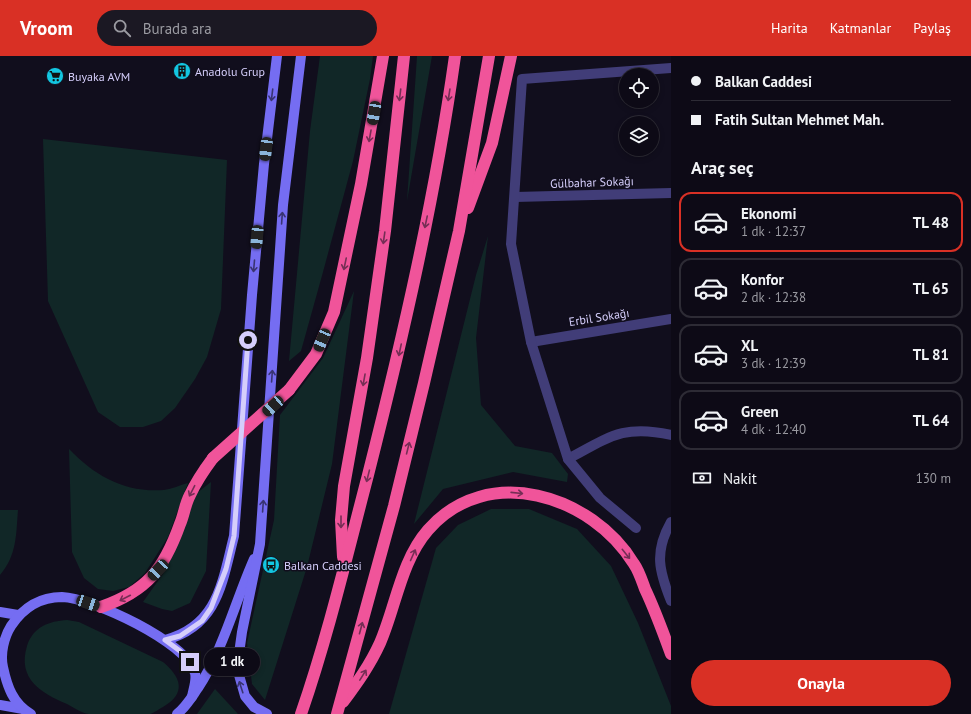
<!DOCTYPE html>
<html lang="tr">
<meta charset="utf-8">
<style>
body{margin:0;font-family:"PT Sans",sans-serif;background:#1b1823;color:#f1f3f6;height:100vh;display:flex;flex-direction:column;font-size:15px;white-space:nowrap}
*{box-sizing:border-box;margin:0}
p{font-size:13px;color:#9a9aa1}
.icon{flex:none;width:22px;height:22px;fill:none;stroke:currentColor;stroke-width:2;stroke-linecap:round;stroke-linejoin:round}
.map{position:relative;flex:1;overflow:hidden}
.details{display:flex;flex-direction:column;background:#0d0a16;width:300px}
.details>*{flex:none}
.guide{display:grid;align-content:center;height:88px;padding:0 20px;background:#0d0a16}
.tools{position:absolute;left:619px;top:12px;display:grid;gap:8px}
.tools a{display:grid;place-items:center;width:40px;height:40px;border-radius:50%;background:#0d0a16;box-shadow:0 2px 6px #0003,0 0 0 1px #2d2b35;font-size:20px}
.end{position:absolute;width:18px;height:18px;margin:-9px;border:5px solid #d5cefb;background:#111;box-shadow:0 0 0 2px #111}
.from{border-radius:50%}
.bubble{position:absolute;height:28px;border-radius:14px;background:#0d0a16;box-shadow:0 2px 6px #0003,0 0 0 1px #2d2b35;font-size:13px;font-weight:700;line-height:28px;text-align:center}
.car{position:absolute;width:12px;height:24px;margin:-12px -6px;border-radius:5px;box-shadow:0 0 3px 1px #0007;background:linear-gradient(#222 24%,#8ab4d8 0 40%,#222 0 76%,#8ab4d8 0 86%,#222 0)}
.guide b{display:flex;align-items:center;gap:14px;height:38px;font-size:15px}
.guide b+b{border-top:1px solid #2d2b35}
.guide i{width:10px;height:10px;background:#f1f3f6}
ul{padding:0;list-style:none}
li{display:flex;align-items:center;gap:12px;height:60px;margin:0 8px 6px;padding:0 12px;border:2px solid #2d2b35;border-radius:12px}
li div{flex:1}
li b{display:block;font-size:15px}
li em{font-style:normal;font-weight:700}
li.selected{border-color:#d93025}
li>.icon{width:36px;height:36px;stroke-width:1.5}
h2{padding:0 20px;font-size:18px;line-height:48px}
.pay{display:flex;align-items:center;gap:10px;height:44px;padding:0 20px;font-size:15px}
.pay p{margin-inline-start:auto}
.primary-button{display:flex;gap:8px;margin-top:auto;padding:8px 20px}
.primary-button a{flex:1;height:46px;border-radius:24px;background:#d93025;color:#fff;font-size:16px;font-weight:700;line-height:46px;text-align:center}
header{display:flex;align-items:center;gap:24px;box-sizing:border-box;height:56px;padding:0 20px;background:#d93025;color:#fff}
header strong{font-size:19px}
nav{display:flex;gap:22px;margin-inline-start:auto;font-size:14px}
.search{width:280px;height:36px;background:#1b1823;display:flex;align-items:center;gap:10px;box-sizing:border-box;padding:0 14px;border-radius:22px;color:#9a9aa1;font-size:15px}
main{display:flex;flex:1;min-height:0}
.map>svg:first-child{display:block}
</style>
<header>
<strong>Vroom</strong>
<div class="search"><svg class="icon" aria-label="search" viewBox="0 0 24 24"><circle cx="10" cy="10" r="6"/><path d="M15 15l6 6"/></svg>Burada ara</div>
<nav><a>Harita</a><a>Katmanlar</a><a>Paylaş</a></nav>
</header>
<main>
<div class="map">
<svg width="671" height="658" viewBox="0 0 671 658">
<rect width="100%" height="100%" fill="#110e1d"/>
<g fill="#112727">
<path d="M 320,0 L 373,0 L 370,23 L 353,105 L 323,216 L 301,295 L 289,305 L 310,75 Z"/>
<path d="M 417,0 L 432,0 L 407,145 L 416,15 Z"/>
<path d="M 43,83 L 227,104 L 221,253 L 207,301 L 195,323 L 175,352 L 161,365 L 143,371 L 120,371 L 98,356 L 48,245 Z"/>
<path d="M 488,180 L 476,282 L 481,349 L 515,390 L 552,397 L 568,418 L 567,426 L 513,416 L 443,433 L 414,468 L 476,219 Z"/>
<path d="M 354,235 L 332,408 L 307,511 L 265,644 L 252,628 L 247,587 L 274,464 L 280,359 L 323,302 Z"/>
<path d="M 69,393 C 95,420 125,437 164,434 C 172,433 180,429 188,427 L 168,481 L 145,517 L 129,531 L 113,535 L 98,533 L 84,522 L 72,496 Z"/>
<path d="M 211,426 L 206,515 L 190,547 L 172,555 L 162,553 L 143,546 L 165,515 L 197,437 Z"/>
<path d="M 491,453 L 529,453 L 577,473 L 611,510 L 638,567 L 671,650 L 671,658 L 389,658 L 436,492 L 458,469 Z"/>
<path d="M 0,454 L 18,454 C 16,479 17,499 0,519 Z"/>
<path d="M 67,564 L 79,566 L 163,606 C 181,621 187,637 163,651 C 159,653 154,657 150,658 C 138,658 99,658 89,658 C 81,657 73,651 67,648 C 41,637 17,623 27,590 C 33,571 49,565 67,564 Z"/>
<path d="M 215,633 L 238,658 L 197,658 Z"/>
</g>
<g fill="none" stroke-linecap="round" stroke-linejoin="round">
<g stroke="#413d78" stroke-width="10">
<path d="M 515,141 L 671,137"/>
<path d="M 531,286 L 671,263"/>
<path d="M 568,403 C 609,381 624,368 671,379"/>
<path d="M 671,466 C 654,496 659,515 671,545"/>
<path d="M 636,472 L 600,442 L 568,403 L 531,286 L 511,188 L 522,23 L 671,12"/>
</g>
<g stroke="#756df2" stroke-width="10">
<path d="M 0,556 L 18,559"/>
<path d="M 165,584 C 218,570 222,527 234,480 L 252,239 L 264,108 L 277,0"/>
<path d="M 0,649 L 23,653"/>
<path d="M 31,658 C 13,648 7,630 3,611 C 0,598 4,581 11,570 C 23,552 40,541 62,541 C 92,542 187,586 195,617 C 197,624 193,634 192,641"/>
<path d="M 177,658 C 186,651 191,642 198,632 C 224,592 235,546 254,503"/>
<path d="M 267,658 L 254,651 L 245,640 L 237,612 L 242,576 L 260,488 L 283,149 L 301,0"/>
</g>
<g stroke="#f0549a" stroke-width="12">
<path d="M 468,152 L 492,87 L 511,0"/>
<path d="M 289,334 L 316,298 L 334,256 L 361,128 L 383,0"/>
<path d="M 343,501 L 341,464 L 344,430 L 367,302 L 385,175 L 404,0"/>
<path d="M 101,551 C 147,535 164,513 180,468 C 184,459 185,448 190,439 C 196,426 204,414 213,402"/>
<path d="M 343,646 C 357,627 370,609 380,587 C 396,550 401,505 428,474 C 487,406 592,439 634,508 C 639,515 642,525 645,533 C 655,554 663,576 671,598"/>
<path d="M 301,658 C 328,580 347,499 368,419 C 403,281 435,142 455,0"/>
<path d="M 337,658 L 394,450 L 424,327 L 459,175 L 489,0"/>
</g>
<path stroke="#f0549a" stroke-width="12" d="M 213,402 L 289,334"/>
</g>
<defs><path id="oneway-shaft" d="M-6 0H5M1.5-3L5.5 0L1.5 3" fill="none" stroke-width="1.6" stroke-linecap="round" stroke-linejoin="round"/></defs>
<g stroke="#393472">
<use href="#oneway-shaft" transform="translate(272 39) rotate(97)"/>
<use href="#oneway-shaft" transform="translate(282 162) rotate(-86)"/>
<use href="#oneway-shaft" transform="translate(254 210) rotate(95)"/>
<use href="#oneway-shaft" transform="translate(272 320) rotate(-86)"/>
<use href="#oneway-shaft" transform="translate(263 450) rotate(-86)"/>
<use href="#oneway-shaft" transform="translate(241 631) rotate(-108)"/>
</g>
<g stroke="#752e55">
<use href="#oneway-shaft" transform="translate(400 39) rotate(97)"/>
<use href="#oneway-shaft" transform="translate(449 39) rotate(99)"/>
<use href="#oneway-shaft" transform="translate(370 80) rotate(100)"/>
<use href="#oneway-shaft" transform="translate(426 166) rotate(102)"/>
<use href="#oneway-shaft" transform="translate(384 182) rotate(98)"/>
<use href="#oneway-shaft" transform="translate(345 208) rotate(102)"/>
<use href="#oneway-shaft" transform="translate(400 294) rotate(102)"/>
<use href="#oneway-shaft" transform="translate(364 324) rotate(100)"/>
<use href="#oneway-shaft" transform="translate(408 392) rotate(-76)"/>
<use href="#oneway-shaft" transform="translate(368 420) rotate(104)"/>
<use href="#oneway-shaft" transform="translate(192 435) rotate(117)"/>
<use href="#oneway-shaft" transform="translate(517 437) rotate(6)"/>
<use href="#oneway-shaft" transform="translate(341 466) rotate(90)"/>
<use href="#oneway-shaft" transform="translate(626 498) rotate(51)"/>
<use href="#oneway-shaft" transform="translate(413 499) rotate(-66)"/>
<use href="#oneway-shaft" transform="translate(125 542) rotate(153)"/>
<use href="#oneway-shaft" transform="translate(361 572) rotate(-75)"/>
<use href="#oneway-shaft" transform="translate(363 619) rotate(-58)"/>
</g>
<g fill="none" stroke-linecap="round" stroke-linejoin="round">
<path stroke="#d5cefb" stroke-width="5" d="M 190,606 L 180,595 L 165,584 L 180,580 L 202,565 L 211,552 L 226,513 L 234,480 L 248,284"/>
</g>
<defs>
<g id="building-disc" transform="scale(0.9)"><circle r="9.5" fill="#13c6e1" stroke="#110e1d"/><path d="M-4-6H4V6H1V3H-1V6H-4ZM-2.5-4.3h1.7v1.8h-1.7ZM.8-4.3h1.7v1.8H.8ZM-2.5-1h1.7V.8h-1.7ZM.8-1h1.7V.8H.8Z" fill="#111"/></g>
<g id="supermarket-disc" transform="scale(0.9)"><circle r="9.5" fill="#13c6e1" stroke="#110e1d"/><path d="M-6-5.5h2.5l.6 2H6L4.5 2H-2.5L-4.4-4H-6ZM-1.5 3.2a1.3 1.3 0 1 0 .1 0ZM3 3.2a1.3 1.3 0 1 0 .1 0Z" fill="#111"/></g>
<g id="bus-disc" transform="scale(0.9)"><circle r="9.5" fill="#13c6e1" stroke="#110e1d"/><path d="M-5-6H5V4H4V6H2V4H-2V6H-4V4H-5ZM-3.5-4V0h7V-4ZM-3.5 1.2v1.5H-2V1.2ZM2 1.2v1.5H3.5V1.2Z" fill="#111"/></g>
</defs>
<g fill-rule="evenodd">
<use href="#building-disc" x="182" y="15"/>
<use href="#supermarket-disc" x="55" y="20"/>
<use href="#bus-disc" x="271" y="509"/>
</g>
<g text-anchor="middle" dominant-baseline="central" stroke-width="3" stroke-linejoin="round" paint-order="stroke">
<g font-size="12" fill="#d5cefb" stroke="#110e1d" text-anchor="start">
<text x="195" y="15">Anadolu Grup</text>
<text x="68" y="20">Buyaka AVM</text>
<text x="284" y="509">Balkan Caddesi</text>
</g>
<g font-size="12" fill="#d5cefb" stroke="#110e1d">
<text transform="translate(592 126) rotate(-2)">Gülbahar Sokağı</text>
<text transform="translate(599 261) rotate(-9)">Erbil Sokağı</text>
</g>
</g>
</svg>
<div class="tools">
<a><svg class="icon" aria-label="locate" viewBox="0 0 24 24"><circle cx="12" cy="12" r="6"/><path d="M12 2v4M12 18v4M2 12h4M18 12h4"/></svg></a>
<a><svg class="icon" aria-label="layers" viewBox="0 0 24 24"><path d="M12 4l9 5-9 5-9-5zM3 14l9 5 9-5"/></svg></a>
</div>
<i class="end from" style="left:248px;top:284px"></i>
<i class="end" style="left:190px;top:606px"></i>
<div class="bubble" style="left:204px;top:592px;width:56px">1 dk</div>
<i class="car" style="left:374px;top:57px;rotate:190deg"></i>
<i class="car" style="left:266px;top:93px;rotate:187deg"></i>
<i class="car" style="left:257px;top:181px;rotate:185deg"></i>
<i class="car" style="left:322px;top:284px;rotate:203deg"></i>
<i class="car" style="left:273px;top:350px;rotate:228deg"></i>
<i class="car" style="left:158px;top:514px;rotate:223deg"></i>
<i class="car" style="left:88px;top:547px;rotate:109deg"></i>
</div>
<section class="details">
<div class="guide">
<b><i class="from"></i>Balkan Caddesi</b>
<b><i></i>Fatih Sultan Mehmet Mah.</b>
</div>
<h2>Araç seç</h2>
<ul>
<li class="selected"><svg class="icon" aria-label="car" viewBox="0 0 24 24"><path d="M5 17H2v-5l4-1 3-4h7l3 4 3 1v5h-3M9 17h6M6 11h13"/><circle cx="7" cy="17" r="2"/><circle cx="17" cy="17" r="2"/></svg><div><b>Ekonomi</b><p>1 dk · 12:37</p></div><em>TL 48</em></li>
<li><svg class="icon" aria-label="car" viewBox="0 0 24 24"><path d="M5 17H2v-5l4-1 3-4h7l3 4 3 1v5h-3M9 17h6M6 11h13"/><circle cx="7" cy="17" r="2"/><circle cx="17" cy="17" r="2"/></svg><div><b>Konfor</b><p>2 dk · 12:38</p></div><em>TL 65</em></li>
<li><svg class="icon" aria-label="car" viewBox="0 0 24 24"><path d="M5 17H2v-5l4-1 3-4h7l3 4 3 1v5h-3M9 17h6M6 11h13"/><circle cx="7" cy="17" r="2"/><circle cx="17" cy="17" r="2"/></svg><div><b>XL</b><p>3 dk · 12:39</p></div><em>TL 81</em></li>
<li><svg class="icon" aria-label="car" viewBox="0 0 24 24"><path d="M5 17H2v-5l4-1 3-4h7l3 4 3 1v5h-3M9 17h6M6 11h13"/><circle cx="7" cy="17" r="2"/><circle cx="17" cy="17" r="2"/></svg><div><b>Green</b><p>4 dk · 12:40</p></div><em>TL 64</em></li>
</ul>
<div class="pay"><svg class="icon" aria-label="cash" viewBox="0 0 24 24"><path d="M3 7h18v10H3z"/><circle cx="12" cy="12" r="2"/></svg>Nakit<p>130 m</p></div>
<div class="primary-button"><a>Onayla</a></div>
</section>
</main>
